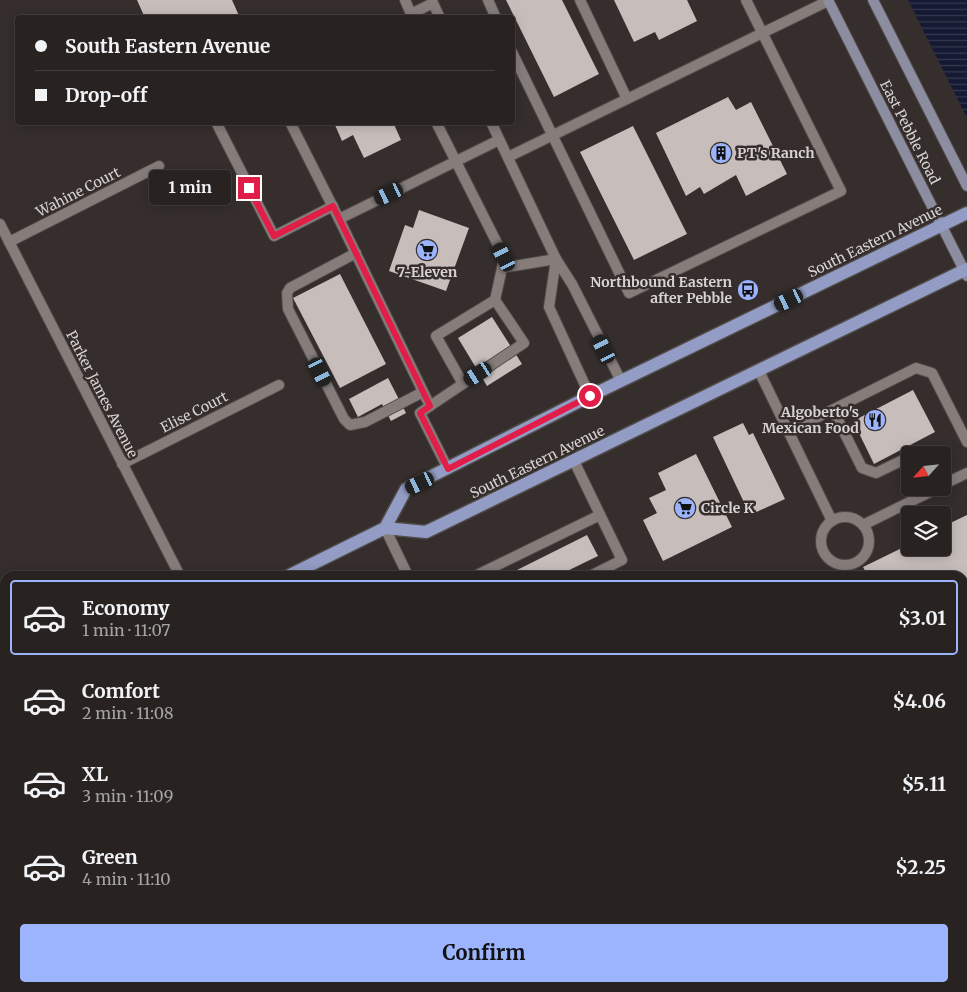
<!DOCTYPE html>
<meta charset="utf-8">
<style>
body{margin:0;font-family:Merriweather,serif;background:#302a2a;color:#f1f3f6;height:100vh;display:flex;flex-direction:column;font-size:19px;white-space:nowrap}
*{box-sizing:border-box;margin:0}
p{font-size:16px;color:#a5a4a5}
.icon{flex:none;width:28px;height:28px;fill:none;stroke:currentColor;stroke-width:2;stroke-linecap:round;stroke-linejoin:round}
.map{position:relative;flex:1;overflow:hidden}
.drawer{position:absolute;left:0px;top:571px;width:968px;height:421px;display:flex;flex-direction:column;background:#282221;border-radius:15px 15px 0 0;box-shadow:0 2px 12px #0003,0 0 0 1px #443f3f}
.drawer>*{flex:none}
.guide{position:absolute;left:15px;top:15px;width:500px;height:110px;border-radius:5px;box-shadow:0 2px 12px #0003,0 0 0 1px #443f3f;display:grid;align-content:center;height:110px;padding:0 20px;background:#282221}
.needle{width:32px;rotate:243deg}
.buttons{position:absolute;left:901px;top:446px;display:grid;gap:10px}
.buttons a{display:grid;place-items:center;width:50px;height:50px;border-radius:5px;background:#282221;box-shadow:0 2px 12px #0003,0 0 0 1px #443f3f;font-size:25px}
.end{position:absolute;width:22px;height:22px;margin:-11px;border:6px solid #e11d48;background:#fff;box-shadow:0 0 0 2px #fff}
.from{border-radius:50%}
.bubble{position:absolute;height:35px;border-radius:5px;background:#282221;box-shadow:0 2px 12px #0003,0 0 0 1px #443f3f;font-size:16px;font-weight:700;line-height:35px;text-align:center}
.car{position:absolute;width:15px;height:30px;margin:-15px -8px;border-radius:6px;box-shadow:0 0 4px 1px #0007;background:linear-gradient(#222 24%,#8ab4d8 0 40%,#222 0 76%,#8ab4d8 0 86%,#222 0)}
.guide b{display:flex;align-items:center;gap:18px;height:48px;font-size:19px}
.guide b+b{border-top:1px solid #443f3f}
.guide i{width:12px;height:12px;background:#f1f3f6}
ul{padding:9px 0 0;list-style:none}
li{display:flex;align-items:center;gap:15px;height:75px;margin:0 10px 8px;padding:0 10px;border:2px solid transparent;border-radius:5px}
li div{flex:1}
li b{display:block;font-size:19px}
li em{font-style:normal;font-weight:700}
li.current{border-color:#9cb4fd}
li>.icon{width:45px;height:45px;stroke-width:1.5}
.action{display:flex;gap:10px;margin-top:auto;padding:10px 20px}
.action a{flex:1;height:58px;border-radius:5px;background:#9cb4fd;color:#111;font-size:20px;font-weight:700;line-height:58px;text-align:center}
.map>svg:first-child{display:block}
</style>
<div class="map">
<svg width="967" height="992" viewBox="0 0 967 992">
<defs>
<pattern id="water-rules" width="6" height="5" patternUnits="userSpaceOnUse" patternTransform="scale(1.25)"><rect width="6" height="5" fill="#131a32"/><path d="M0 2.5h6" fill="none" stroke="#353a4f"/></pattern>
</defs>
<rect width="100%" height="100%" fill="#352e2c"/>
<path fill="url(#water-rules)" d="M 908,0 L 967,0 L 967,118 Z"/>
<g fill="#c7bebb">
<path d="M 137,0 L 232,0 L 240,18 L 145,18 Z"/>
<path d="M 506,0 L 562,0 L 599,74 L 554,97 Z"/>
<path d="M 614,0 L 687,0 L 697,21 L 659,40 L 655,32 L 634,42 Z"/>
<path d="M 728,97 L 736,110 L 751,102 L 787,174 L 746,196 L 736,175 L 704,194 L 700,187 L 686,196 L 656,133 Z"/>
<path d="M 340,122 L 393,122 L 401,140 L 364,158 L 353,135 L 342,141 L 335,125 Z"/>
<path d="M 633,126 L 687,234 L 634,260 L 580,152 Z"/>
<path d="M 419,210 L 469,228 L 446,291 L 389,271 L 405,225 L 413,228 Z"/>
<path d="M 340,274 L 386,364 L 340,388 L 293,298 Z"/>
<path d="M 492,317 L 522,364 L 487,386 L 458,338 Z"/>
<path d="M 388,378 L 406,413 L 391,421 L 382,404 L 358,417 L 349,399 Z"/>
<path d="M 913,390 L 935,432 L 874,464 L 853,421 Z"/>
<path d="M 743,423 L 749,435 L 753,433 L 785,499 L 750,515 L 713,437 Z"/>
<path d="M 696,454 L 732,527 L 663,561 L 643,520 L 657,513 L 649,498 L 666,490 L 658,473 Z"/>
<path d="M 967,515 L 967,589 L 962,591 L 962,576 L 868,576 L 863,567 L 910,544 L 910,548 L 942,548 L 942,527 Z"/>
<path d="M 587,535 L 598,556 L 557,576 L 505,576 Z"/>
<path d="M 5,920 L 5,988 L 135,988 L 137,992 L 0,992 L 0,922 Z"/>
</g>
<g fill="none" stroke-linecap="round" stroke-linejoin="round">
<g stroke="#514b49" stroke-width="12">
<g id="lane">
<path d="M 405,0 L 411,14 L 433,3 L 440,18"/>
<path d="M 488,0 L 496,18"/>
<path d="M 580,0 L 627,99"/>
<path d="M 512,52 L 629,293 L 841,191 L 746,0"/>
<path d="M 216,122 L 274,236 L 333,206"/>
<path d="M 290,122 L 339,219 L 499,140"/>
<path d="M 436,122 L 504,257 L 502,268"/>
<path d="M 491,122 L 556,259 L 572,284 L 621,381"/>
<path d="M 508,157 L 828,1"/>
<path d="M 339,219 L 430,406"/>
<path d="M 356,253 L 290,288 L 287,293 L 288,309 L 344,419 L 350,425 L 365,422 L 423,392"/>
<path d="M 556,259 L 549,307 L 590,396"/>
<path d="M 495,300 L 502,268 L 556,259"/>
<path d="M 759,371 L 832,521"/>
<path d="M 833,410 L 862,468 L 876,473 L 903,460 L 910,462"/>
<path d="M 788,432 L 916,368 L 932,373 L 967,442"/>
<path d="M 574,461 L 622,560 L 590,576"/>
<path d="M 448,469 L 420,413 L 430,406 L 524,343 L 495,300 L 436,336 L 463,384"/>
<path d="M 942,485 L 967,473"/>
<circle cx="845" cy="541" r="24"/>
<path d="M 863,525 L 938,488"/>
<path d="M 475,576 L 600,515"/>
<path d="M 962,644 L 967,642"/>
<path d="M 962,886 L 967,883"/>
<path d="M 681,988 L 683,992"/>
<path d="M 742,992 L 752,988"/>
</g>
</g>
<g stroke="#514b49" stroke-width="12">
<g id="street">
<path d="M 0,224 L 180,576"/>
<path d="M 9,242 L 159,166"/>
<path d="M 122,464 L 279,385"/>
<path d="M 385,528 L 408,576"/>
<path d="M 962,966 L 967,964"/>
<path d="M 600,988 L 602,992"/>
<path d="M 907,992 L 917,988"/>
</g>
</g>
<g stroke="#514b49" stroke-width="12">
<g id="secondary">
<path d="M 828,0 L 967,276"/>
<path d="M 873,0 L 967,186"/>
</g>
</g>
<g stroke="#514b49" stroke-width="15">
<g id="primary">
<path d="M 385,528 L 406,489 L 590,396 L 967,213"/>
<path d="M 288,576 L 385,528 L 426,532 L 967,269"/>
<path d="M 0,719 L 5,717"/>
</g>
</g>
<use href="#lane" stroke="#867d7b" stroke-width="10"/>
<use href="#street" stroke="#867d7b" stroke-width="10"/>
<use href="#secondary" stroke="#8c8da0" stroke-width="10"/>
<use href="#primary" stroke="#929cc4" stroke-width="12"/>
</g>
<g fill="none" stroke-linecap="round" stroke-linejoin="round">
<path stroke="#e11d48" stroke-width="6" d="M 249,188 L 274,236 L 333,206 L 430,406 L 420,413 L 448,469 L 590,396"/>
</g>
<defs>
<g id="building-disc" transform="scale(1.125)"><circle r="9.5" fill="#9cb4fd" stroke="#352e2c"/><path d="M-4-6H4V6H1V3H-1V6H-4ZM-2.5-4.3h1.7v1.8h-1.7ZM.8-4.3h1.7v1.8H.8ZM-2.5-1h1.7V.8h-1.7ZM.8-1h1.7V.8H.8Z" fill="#111"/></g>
<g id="supermarket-disc" transform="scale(1.125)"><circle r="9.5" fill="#9cb4fd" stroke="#352e2c"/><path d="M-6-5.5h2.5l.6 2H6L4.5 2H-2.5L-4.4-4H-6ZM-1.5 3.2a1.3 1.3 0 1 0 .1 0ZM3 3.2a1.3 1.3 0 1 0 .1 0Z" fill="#111"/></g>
<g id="bus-disc" transform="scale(1.125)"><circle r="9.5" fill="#9cb4fd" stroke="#352e2c"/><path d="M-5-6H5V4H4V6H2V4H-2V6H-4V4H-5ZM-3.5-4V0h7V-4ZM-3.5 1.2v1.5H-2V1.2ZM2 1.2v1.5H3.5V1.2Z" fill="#111"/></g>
<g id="restaurant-disc" transform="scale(1.125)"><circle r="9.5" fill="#9cb4fd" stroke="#352e2c"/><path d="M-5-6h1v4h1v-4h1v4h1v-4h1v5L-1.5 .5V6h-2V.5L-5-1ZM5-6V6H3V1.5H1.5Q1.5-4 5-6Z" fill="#111"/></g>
</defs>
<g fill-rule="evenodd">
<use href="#building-disc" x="721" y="153"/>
<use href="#supermarket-disc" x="427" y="250"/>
<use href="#bus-disc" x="748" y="290"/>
<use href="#restaurant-disc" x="875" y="420"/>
<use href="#supermarket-disc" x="685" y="508"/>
</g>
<g text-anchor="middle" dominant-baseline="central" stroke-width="5" stroke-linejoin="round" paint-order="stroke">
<g font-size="14" fill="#d8d3d2" stroke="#352e2c">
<text transform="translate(910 132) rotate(63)">East Pebble Road</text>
<text transform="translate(78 192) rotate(-27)">Wahine Court</text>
<text transform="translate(875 241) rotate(-26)">South Eastern Avenue</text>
<text transform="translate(102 394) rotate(63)">Parker James Avenue</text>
<text transform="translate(194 412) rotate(-27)">Elise Court</text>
<text transform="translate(537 462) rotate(-26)">South Eastern Avenue</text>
</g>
<g font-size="14" font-weight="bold" fill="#d8d3d2" stroke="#352e2c" text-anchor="start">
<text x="737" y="153">PT's Ranch</text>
<text x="427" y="272" text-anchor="middle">7-Eleven</text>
<text x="732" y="282" text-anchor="end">Northbound Eastern<tspan x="732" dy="16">after Pebble</tspan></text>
<text x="859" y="412" text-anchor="end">Algoberto's<tspan x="859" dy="16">Mexican Food</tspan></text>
<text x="701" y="508">Circle K</text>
</g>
</g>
</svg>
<div class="buttons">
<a><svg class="needle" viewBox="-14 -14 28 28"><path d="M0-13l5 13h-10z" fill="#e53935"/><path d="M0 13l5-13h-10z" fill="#a5a4a5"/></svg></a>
<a><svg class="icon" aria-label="layers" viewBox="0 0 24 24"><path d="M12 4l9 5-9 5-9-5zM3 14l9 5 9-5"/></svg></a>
</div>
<i class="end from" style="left:590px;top:396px"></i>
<i class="end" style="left:249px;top:188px"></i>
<div class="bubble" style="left:149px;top:170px;width:82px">1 min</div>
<i class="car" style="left:389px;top:194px;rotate:244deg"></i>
<i class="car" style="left:504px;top:257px;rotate:333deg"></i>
<i class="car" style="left:789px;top:300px;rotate:244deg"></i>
<i class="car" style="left:604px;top:349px;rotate:333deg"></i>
<i class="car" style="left:320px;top:372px;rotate:153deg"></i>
<i class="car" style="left:478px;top:374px;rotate:237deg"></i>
<i class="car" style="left:420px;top:483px;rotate:244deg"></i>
<div class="guide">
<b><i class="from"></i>South Eastern Avenue</b>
<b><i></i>Drop-off</b>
</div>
<section class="drawer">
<ul>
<li class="current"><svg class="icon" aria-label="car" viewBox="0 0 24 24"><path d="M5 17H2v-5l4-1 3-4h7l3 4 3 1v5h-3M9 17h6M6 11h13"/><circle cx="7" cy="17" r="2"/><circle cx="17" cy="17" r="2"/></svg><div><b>Economy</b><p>1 min · 11:07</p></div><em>$3.01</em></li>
<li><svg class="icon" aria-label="car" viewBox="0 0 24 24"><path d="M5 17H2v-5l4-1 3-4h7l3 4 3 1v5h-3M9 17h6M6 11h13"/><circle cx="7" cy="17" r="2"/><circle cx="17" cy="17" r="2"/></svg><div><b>Comfort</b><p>2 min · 11:08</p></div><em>$4.06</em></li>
<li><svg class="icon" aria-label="car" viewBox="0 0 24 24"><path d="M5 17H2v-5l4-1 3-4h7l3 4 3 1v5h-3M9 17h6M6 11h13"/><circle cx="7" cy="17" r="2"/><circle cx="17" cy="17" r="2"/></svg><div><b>XL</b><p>3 min · 11:09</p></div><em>$5.11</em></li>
<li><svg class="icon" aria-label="car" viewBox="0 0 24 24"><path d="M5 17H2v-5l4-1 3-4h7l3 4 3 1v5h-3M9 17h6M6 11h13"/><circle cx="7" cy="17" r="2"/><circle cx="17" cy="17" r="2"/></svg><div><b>Green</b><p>4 min · 11:10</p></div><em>$2.25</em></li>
</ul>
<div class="action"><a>Confirm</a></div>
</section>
</div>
